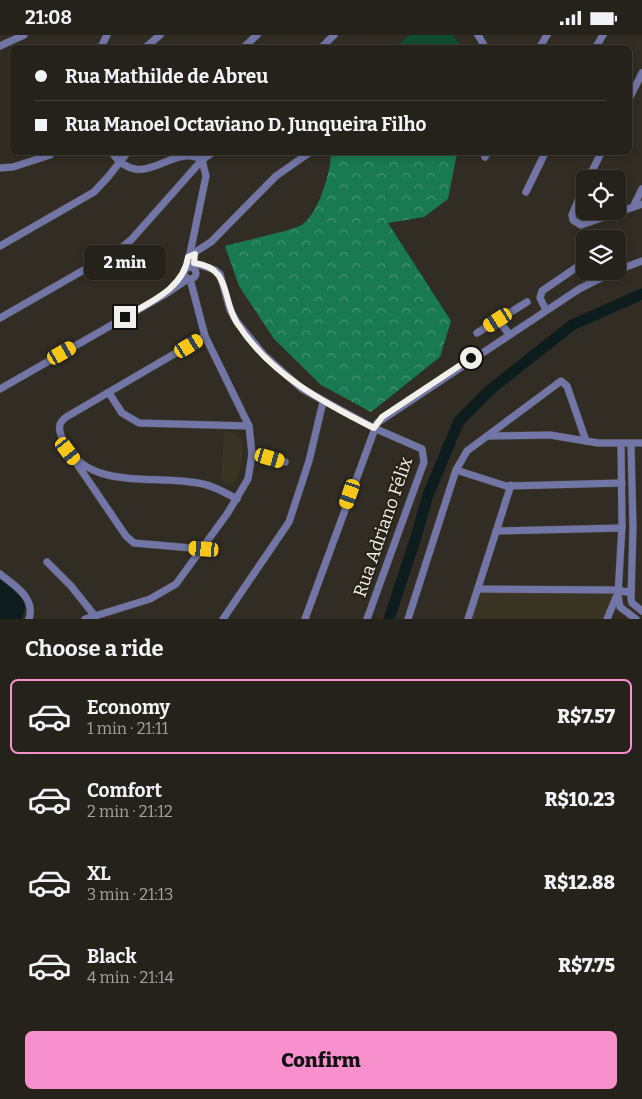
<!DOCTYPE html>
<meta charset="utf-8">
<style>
body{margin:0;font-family:Bitter,serif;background:#312f28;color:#f1f3f6;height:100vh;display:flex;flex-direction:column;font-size:19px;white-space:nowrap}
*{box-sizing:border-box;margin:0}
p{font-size:16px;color:#a3a4a3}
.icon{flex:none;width:28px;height:28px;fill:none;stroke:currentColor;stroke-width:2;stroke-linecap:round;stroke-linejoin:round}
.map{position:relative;height:584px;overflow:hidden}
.side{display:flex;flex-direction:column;background:#25221b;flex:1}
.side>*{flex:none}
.top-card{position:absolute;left:10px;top:10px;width:622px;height:110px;border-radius:8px;box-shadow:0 2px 8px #0003,0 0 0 1px #423f3a;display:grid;align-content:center;height:110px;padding:0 25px;background:#25221b}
.tools{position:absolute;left:576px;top:135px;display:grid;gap:10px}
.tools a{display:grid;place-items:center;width:50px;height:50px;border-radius:8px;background:#25221b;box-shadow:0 2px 8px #0003,0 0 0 1px #423f3a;font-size:25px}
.end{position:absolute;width:22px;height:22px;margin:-11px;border:6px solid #f2f0ea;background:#111;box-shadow:0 0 0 2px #111}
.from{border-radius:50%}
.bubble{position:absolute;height:35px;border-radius:8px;background:#25221b;box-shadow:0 2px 8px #0003,0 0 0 1px #423f3a;font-size:16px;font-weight:800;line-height:35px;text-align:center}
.car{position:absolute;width:15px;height:30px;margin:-15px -8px;border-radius:6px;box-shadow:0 0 4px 1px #0007;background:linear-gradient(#f5c518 24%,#345 0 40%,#f5c518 0 76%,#345 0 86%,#f5c518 0)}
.top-card b{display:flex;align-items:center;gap:18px;height:48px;font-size:19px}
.top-card b+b{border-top:1px solid #423f3a}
.top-card i{width:12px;height:12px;background:#f1f3f6}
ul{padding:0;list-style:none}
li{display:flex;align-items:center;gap:15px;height:75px;margin:0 10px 8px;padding:0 15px;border:2px solid transparent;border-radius:8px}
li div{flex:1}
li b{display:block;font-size:19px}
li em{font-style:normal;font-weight:800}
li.on{border-color:#f790cd}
li>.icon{width:45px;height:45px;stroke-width:1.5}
h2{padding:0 25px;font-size:22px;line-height:60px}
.cta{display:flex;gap:10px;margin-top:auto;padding:10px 25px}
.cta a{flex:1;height:58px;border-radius:8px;background:#f790cd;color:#111;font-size:20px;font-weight:800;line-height:58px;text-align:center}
.status{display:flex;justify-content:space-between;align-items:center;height:35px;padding:0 25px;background:#25221b;direction:ltr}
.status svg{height:14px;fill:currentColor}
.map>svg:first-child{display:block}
</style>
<div class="status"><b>21:08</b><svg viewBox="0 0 49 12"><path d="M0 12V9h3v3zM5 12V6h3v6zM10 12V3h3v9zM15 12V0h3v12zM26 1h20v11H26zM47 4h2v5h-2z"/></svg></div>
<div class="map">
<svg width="642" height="584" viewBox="0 0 642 584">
<defs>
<pattern id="forest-crowns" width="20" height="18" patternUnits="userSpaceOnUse" patternTransform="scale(1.25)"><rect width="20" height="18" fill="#187952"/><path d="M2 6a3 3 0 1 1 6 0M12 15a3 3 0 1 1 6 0" fill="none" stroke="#459373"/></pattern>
</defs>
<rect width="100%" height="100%" fill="#312d24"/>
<g fill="#3a3425">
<path d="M 224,397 L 238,399 L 243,410 L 242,426 L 237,445 L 229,449 L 221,446 Z"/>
<path d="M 478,554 L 618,555 L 605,584 L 468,584 Z"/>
</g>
<path fill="#104c33" d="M 410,0 L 452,0 L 462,12 L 395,12 Z"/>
<path fill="url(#forest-crowns)" d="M 331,118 L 457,118 L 448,164 L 424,182 L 388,188 L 451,286 L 440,322 L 371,377 L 321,350 L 274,304 L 239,251 L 225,211 C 238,207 296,195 303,189 C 319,177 331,136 331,118 Z"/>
<path fill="#0d1c1d" d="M 0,544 L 23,559 L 25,573 L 22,584 L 0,584 Z"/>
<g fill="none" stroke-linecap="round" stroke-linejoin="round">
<path stroke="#0d1c1d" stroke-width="11" d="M 389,584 L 416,502 L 428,460 L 459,386 L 490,355 L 572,290 L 642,259"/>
<g stroke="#4c4840" stroke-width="8">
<g id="minor">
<path d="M 478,0 L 485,12"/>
<path d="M 0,11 L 24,0"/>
<path d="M 101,12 L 107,0"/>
<path d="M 146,12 L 160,0"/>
<path d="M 244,12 L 257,0"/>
<path d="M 322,12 L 334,0"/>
<path d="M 540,12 L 547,0"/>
<path d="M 596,12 L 603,0"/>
<path d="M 630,62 L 642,38"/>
<path d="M 112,118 C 144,160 172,106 202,125 L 206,141 L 187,233"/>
<path d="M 485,122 L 487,118"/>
<path d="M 0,133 L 13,132 L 50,120"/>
<path d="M 588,144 L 601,118"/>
<path d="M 585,149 L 572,180 L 573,185 L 581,190 L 642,169"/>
<path d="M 526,157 L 545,118"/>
<path d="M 633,172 L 642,154"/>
<path d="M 0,211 L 94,157 L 108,142 L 127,118"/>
<path d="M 189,221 L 211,207 L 276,141 L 309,118"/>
<path d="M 194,228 L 215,235 L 220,239 L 230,275 L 237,287 L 264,320 L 302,354 L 374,393 L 422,414 L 424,427 L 367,584"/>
<circle cx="190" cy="238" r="6"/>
<path d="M 618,235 L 642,226"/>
<path d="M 546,275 L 540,263 L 542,256 L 577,232"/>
<path d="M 0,283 L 117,216 L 131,205 L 202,125 L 212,118"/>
<path d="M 498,285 L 509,299"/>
<path d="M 477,298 L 527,267"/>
<path d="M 205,301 L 68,381 C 58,387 58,393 62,403 C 84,457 152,439 198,448 C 212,450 224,457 237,464"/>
<path d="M 0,354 L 164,260 L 188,244"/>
<path d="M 109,358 L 122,378 L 139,388 L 249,391"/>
<path d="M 489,401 L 550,400 L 598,408 L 642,408"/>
<path d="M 621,409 L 622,491 L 618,560 L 620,572 L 636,584"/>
<path d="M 631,409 L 633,492 L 631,564 L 632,568 L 642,576"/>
<path d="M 252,419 L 285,427"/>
<path d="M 77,429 L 126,501 L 134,508 L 203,514"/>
<path d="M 456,435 L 506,451 L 622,448"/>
<path d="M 496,496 L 622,493"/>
<path d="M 47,527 L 71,551 L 95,581"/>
<path d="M 0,539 C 14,550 36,563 29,584"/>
<path d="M 478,554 L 618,555 L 626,557 L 631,555"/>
<path d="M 85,584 L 150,564 L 176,549 L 227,479 L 248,444 L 252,419 L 249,391 L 205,301 L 190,244"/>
<path d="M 223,584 L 289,487 L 309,426 L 323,367"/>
<path d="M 305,584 L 377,388 L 579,254 L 615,236"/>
<path d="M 408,584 L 456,435 L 467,416 L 561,346 L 567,351 L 586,406"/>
<path d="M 468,584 L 511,450"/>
<path d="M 607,584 L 617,560"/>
</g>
</g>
<use href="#minor" stroke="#7276a7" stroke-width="7"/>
</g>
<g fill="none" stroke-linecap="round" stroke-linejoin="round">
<path stroke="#f2f0ea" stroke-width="6" d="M 125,282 C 150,267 184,253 188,222 L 195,219 L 194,228 C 232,233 221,263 237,288 C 269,338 322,367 374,393 L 382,382 L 471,323"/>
</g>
<g text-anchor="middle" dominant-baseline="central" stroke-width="4.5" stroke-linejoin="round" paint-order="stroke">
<g font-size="18" fill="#f2f0ea" stroke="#27231a">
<text transform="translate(383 492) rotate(-71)">Rua Adriano Félix</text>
</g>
</g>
</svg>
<div class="tools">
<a><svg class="icon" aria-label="locate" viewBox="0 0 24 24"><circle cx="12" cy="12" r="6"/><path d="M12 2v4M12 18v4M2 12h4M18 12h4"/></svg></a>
<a><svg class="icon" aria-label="layers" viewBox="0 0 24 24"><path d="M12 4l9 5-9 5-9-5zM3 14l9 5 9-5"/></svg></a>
</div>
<i class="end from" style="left:471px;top:323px"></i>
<i class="end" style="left:125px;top:282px"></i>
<div class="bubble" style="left:84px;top:210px;width:82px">2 min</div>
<i class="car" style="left:498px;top:285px;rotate:238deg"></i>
<i class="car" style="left:189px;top:311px;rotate:59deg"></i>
<i class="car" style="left:62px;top:318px;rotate:60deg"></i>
<i class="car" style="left:68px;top:416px;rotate:143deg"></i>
<i class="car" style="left:270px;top:423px;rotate:106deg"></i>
<i class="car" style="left:350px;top:459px;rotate:199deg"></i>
<i class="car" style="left:204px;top:514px;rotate:274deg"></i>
<div class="top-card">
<b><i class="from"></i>Rua Mathilde de Abreu</b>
<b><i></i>Rua Manoel Octaviano D. Junqueira Filho</b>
</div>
</div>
<section class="side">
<h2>Choose a ride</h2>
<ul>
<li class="on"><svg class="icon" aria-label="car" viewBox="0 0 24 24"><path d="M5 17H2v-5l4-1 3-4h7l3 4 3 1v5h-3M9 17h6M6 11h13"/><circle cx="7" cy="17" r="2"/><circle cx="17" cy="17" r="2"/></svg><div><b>Economy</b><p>1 min · 21:11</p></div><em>R$7.57</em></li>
<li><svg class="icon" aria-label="car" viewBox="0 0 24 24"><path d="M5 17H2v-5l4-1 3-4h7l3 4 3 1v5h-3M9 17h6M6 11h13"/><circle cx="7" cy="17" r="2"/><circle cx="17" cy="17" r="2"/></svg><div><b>Comfort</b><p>2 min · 21:12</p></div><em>R$10.23</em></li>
<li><svg class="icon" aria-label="car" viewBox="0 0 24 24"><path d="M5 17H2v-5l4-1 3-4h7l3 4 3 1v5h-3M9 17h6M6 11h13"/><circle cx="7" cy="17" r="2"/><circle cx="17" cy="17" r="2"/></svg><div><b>XL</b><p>3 min · 21:13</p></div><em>R$12.88</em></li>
<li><svg class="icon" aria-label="car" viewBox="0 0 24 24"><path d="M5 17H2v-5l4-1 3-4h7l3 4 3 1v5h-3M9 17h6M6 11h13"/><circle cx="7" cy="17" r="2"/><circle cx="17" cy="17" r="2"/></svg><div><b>Black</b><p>4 min · 21:14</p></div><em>R$7.75</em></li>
</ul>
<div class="cta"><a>Confirm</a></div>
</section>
